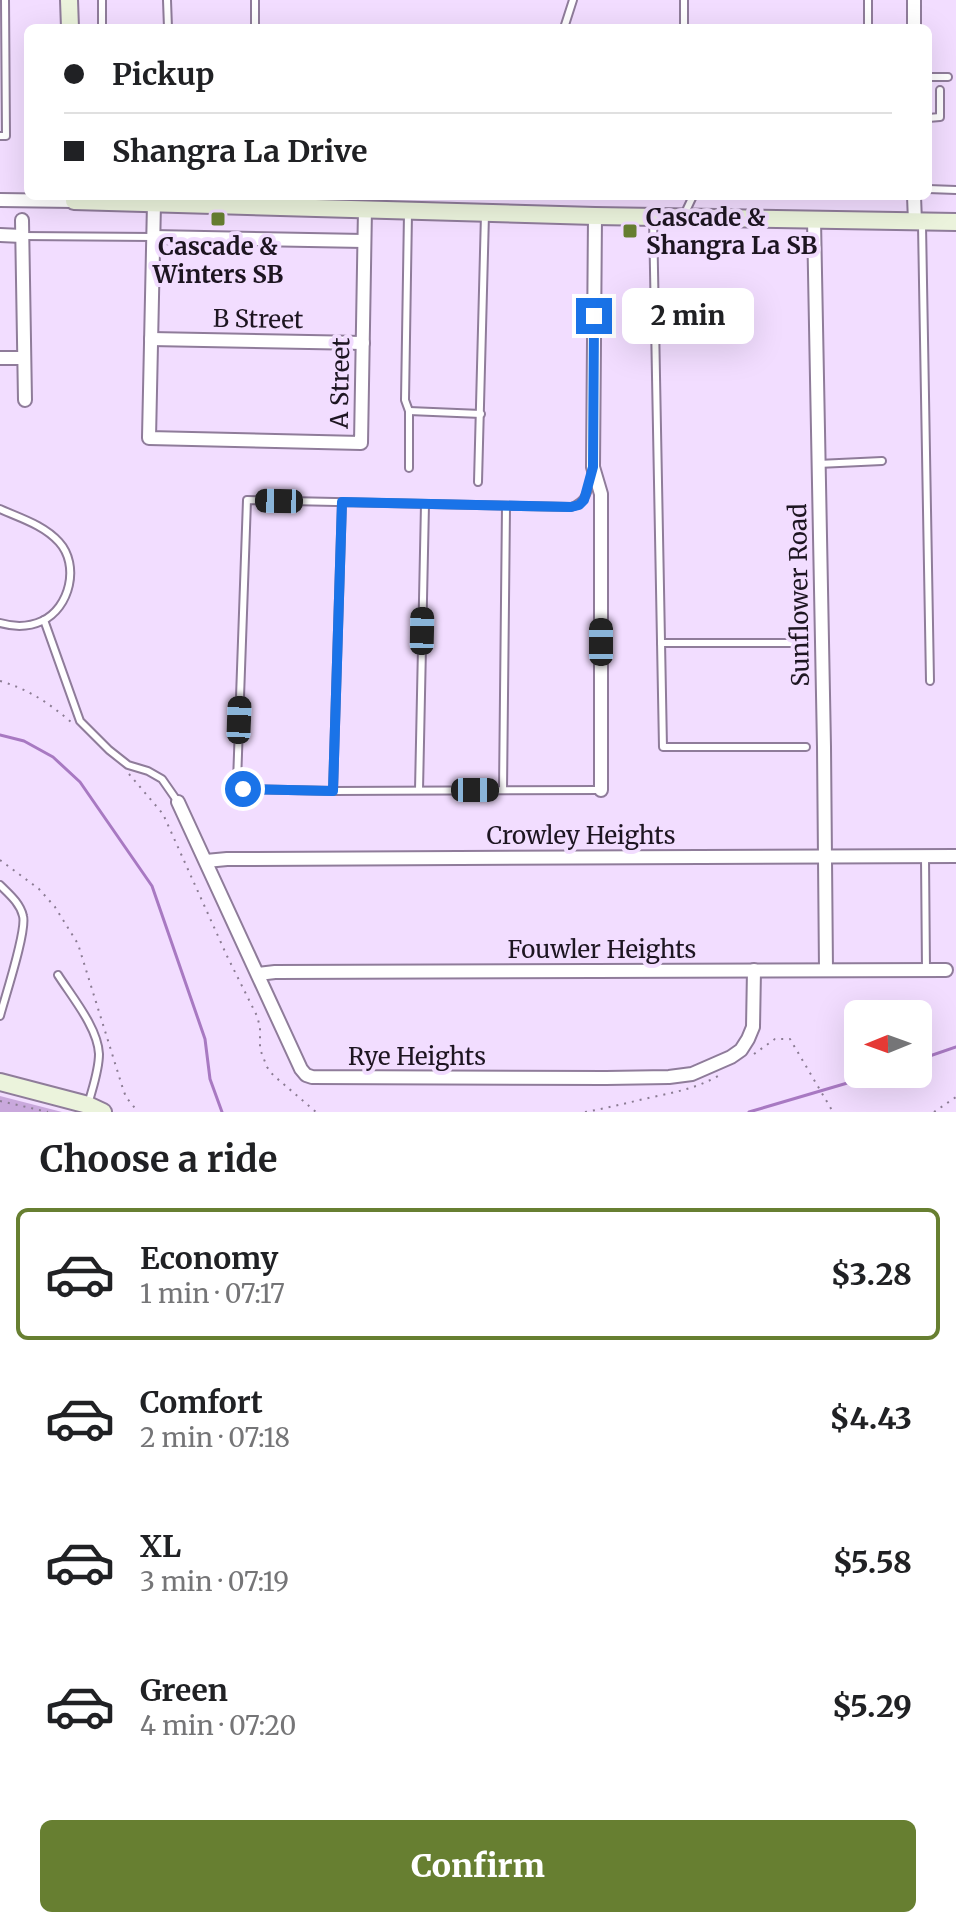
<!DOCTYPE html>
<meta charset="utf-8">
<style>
body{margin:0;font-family:Merriweather,serif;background:#f2f2f2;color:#202124;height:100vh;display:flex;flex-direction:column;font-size:30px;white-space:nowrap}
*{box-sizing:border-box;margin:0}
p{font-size:26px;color:#757577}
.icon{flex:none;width:44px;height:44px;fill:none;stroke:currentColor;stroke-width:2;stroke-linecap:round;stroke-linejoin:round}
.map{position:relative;height:1112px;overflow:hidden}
.panel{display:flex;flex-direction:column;background:#fff;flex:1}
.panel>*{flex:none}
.banner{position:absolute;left:24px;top:24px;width:908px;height:176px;border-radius:12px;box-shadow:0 8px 32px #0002;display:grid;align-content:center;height:176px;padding:0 40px;background:#fff}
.needle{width:52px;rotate:269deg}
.tools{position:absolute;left:844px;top:1000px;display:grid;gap:16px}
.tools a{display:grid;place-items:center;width:88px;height:88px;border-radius:12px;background:#fff;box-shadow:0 8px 32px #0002;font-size:40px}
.end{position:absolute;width:36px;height:36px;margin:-18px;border:10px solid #1a73e8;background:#fff;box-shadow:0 0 0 4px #fff}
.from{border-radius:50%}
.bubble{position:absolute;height:56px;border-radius:12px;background:#fff;box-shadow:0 8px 32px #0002;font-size:26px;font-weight:800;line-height:56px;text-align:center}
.car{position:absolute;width:24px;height:48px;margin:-24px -12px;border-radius:10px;box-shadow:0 0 6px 2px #0007;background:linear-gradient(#222 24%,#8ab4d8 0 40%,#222 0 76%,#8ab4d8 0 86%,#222 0)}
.banner b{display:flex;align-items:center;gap:28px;height:76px;font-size:30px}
.banner b+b{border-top:2px solid #e0e0e0}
.banner i{width:20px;height:20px;background:#202124}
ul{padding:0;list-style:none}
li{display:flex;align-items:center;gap:24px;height:132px;margin:0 16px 12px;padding:0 24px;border:4px solid transparent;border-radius:12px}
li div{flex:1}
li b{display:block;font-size:30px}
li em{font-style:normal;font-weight:800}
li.current{border-color:#677f31}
li>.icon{width:72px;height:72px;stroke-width:1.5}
h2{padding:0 40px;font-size:36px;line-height:96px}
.primary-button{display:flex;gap:16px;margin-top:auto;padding:16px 40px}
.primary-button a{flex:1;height:92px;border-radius:12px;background:#677f31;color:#fff;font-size:32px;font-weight:800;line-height:92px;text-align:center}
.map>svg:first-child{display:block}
</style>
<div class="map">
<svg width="956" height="1112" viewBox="0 0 956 1112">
<rect width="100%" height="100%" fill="#f2ddff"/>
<path fill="#c9a8dc" d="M 0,1096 L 62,1112 L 0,1112 Z"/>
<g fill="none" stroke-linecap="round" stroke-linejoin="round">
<g stroke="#a879c2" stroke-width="3">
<path d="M 0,735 L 24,741 L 53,757 L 80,782 L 152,886 L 205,1039 L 210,1079 L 222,1112"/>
<path d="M 918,1060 L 956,1047"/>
<path d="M 749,1112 L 878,1074"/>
</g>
<g stroke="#8f7c9a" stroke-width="10">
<g id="lane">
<path d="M 102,0 L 102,28"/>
<path d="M 167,0 L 168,28"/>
<path d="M 255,0 L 255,28"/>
<path d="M 684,0 L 684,28"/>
<path d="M 868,0 L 868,28"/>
<path d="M 564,28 L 573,0"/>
<path d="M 928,77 L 948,77"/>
<path d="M 928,118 L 940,117 L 940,90"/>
<path d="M 0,136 L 6,136 L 5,0"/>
<path d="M 928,189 L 956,190"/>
<path d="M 408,213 L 405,400 L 409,411 L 409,468"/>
<path d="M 684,215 L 693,196"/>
<path d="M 653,217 L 663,747 L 806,747"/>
<path d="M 922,225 L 930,681"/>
<path d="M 22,236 L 153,237"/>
<path d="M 409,411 L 481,414"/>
<path d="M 818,464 L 882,461"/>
<path d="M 592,471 C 589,487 588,502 571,507 L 247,500 L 237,782 L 243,789 L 333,791 L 601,790"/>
<path d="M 478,482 L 485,214"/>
<path d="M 0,509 C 20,518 44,525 59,542 C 80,565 70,608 42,621 C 29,627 14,627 0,623"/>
<path d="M 44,620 L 80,721 L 109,750 L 128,765 L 148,771 L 162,779 L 178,802"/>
<path d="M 661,643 L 806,643"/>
<path d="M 419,790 L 425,504"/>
<path d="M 503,790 L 506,507"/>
<path d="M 333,791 L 342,502"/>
<path d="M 925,858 L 926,970"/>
<path d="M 0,885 C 9,894 20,903 23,916 C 27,931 5,997 0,1016"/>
<path d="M 58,975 C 72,997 98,1028 99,1054 C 99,1071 92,1089 88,1105"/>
</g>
</g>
<g stroke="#8f7c9a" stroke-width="16">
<g id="street">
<path d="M 914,0 L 914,28"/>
<path d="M 914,196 L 915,222"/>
<path d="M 0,200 L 74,201"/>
<path d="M 154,203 L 149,438 L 361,443 L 365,209"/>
<path d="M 595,216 L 593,467 L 601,494 L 601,790"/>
<path d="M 22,220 L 25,400"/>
<path d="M 814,220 L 824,747 L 826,970"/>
<path d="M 0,235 L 22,236"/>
<path d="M 153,237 L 364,241"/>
<path d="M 151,339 L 363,343"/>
<path d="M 0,358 L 24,358"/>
<path d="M 178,802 L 301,1069 L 306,1075 L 312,1077 L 606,1078 L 669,1077 L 692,1074 L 731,1057 L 741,1050 L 748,1039 L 753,1027 L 754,970"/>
<path d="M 206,861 L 227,859 L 956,856"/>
<path d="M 258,974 L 275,972 L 946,970"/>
</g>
</g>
<g stroke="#8f7c9a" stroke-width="20">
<g id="secondary">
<path d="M 69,0 L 70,28"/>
<path d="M 74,196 L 74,201 L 595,216 L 956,222"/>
<path d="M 0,1082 L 88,1105 L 103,1112"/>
</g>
</g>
<g stroke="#8b7c93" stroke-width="2" stroke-dasharray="2 6" stroke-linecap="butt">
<path d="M 0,681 C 28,689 49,703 71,722"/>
<path d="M 129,774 L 163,814 L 227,956 L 257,1016 L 260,1027 L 260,1049 L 267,1067 L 273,1075 L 316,1112"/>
<path d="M 0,860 L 39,889 L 55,907 L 78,944 L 123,1089 L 126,1097 L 138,1112"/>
<path d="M 754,1054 L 775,1039 L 790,1039 L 833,1112"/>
<path d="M 0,1101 L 48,1112"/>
<path d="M 585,1112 C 608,1108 630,1102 653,1097 C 676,1092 697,1088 718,1076"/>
<path d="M 934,1112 L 956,1097"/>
</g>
<use href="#lane" stroke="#fff" stroke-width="6"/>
<use href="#street" stroke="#fff" stroke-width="12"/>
<use href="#secondary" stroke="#ebf3dc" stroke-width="16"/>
</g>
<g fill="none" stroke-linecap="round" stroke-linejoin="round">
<path stroke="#1a73e8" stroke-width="10" d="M 243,789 L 333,791 L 342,502 L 571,507 L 579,505 L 584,500 L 593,467 L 594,316"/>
</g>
<g fill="#677f31" stroke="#f2ddff" stroke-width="3">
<rect x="210" y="211" width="16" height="16" rx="4"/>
<rect x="622" y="223" width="16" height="16" rx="4"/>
</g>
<g text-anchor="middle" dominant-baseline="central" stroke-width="8" stroke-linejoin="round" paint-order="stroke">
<g font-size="24" font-weight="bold" fill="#1d1521" stroke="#f2ddff" text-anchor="start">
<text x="646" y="217">Cascade &amp;<tspan x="646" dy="28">Shangra La SB</tspan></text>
<text x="218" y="246" text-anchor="middle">Cascade &amp;<tspan x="218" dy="28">Winters SB</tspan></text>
</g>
<g font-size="24" fill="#1d1521" stroke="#f2ddff">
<text transform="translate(258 319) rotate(1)">B Street</text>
<text transform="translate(340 383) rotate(-89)">A Street</text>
<text transform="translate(799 595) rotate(-91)">Sunflower Road</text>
<text x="581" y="835">Crowley Heights</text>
<text x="602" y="949">Fouwler Heights</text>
<text x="417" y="1056">Rye Heights</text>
</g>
</g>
</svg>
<div class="tools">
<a><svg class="needle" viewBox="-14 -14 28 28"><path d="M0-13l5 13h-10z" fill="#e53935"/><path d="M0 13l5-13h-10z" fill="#757577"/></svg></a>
</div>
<i class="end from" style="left:243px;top:789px"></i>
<i class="end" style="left:594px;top:316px"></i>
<div class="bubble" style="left:622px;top:288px;width:132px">2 min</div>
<i class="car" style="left:279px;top:501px;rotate:271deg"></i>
<i class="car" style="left:422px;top:631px;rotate:1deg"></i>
<i class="car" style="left:601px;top:642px;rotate:0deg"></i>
<i class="car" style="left:239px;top:720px;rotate:2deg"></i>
<i class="car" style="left:475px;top:790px;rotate:90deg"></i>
<div class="banner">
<b><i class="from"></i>Pickup</b>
<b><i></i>Shangra La Drive</b>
</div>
</div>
<section class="panel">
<h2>Choose a ride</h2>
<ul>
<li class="current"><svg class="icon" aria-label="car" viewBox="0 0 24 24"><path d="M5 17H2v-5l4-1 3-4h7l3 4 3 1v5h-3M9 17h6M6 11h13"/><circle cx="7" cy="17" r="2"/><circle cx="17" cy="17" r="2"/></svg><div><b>Economy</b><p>1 min · 07:17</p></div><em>$3.28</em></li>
<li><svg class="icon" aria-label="car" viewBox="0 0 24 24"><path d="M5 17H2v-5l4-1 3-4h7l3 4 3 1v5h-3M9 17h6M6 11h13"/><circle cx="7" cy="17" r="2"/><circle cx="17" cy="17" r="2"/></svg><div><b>Comfort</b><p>2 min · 07:18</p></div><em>$4.43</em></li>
<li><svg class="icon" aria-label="car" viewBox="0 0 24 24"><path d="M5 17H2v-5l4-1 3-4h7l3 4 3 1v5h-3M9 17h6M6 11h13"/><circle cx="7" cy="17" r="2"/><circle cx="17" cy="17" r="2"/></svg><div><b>XL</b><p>3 min · 07:19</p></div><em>$5.58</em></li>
<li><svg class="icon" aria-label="car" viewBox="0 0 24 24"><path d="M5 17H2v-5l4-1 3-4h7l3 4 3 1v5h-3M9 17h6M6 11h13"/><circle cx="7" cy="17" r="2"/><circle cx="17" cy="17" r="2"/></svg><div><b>Green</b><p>4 min · 07:20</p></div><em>$5.29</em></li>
</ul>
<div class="primary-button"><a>Confirm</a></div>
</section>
